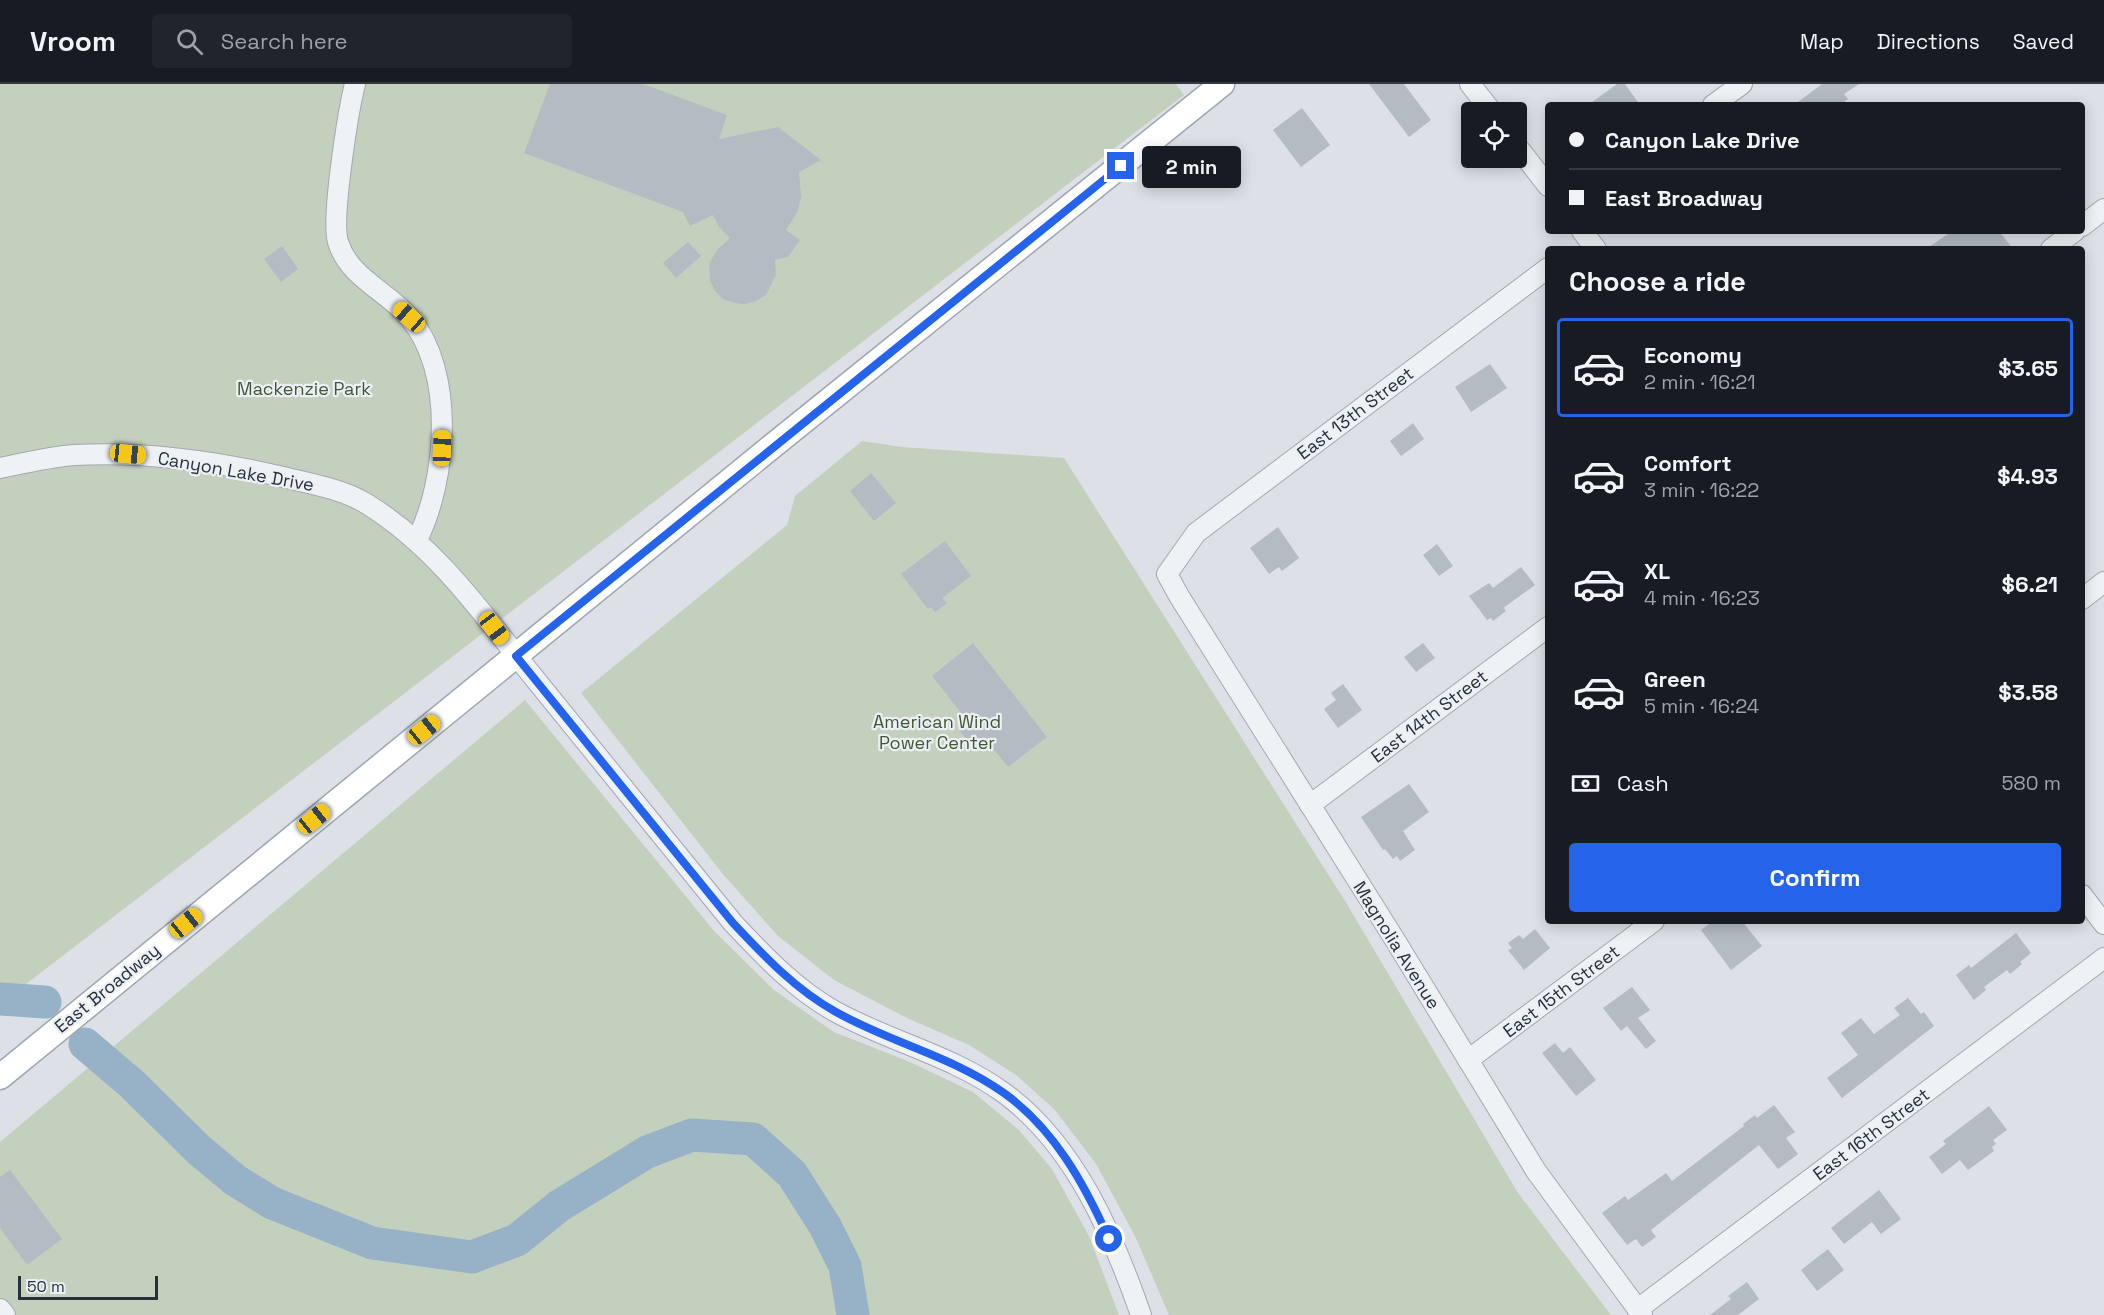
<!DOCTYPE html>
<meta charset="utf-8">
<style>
body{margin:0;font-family:"Space Grotesk",sans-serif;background:#20242c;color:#f1f3f6;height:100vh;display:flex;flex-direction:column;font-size:22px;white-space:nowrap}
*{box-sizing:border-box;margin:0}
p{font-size:20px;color:#9ea1a6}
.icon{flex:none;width:33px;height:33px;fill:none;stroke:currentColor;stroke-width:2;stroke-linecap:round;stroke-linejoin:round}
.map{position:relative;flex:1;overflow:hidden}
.drawer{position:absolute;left:1545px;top:162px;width:540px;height:678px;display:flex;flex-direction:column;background:#171b24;border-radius:6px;box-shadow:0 3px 15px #0003}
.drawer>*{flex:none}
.guide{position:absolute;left:1545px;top:18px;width:540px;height:132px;border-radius:6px;box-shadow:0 3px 15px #0003;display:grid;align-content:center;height:132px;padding:0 24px;background:#171b24}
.fabs{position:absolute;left:1461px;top:18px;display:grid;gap:12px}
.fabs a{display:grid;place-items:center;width:66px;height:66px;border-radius:6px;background:#171b24;box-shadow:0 3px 15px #0003;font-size:30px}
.scale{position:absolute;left:18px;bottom:15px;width:140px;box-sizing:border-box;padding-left:6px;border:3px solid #26303d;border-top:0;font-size:16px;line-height:21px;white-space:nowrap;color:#26303d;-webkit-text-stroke:4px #ecf0f4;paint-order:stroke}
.end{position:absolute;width:27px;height:27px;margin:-14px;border:8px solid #2563eb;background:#fff;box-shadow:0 0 0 3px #fff}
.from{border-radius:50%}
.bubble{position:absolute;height:42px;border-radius:6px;background:#171b24;box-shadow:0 3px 15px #0003;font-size:20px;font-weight:700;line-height:42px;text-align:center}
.car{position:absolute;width:18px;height:36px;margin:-18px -9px;border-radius:8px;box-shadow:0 0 4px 2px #0007;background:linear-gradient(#f5c518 24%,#345 0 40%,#f5c518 0 76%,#345 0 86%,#f5c518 0)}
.guide b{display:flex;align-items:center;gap:21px;height:57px;font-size:22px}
.guide b+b{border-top:2px solid #363941}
.guide i{width:15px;height:15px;background:#f1f3f6}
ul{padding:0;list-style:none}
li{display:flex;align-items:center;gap:18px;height:99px;margin:0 12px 9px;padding:0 12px;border:3px solid transparent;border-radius:6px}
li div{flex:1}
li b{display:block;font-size:22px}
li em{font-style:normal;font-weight:700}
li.active{border-color:#2563eb}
li>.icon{width:54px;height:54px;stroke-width:1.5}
h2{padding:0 24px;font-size:27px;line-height:72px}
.pay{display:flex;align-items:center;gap:15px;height:66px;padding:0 24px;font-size:22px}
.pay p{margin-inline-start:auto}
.button{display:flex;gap:12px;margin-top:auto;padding:12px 24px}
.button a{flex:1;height:69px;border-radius:6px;background:#2563eb;color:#fff;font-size:24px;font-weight:700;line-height:69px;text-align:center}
header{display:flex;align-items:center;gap:36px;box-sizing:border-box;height:84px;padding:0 30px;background:#171b24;border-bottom:2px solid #363941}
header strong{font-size:28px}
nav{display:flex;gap:33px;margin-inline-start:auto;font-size:21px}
.search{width:420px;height:54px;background:#20242c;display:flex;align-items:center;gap:15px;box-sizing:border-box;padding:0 21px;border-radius:6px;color:#9ea1a6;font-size:22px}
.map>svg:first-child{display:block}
</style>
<header>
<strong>Vroom</strong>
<div class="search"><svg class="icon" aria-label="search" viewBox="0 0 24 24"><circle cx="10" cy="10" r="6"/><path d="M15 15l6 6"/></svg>Search here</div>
<nav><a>Map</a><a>Directions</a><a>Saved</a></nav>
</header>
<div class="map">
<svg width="2104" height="1231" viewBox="0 0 2104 1231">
<rect width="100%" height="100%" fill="#dde1e7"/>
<g fill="#c4d0be">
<path d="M 0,0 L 1176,0 L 1184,11 L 0,920 Z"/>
<path d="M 862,357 L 902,363 L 1064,374 L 1347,820 L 1518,1109 L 1611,1231 L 1169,1231 L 1135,1152 L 1096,1080 L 1055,1026 L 1016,991 L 969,961 L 907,934 L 834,896 L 778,852 L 722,789 L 581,609 L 787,441 L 795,412 Z"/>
<path d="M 525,616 L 715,848 L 774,906 L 834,948 L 910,978 L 973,1008 L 1019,1046 L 1052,1085 L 1089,1152 L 1119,1231 L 0,1231 L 0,1058 Z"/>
</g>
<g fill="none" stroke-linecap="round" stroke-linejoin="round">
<g stroke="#97b2c7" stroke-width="33">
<path d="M 0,915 L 45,918"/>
<path d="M 85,960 L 132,1000 L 199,1066 L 235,1096 L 272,1119 L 372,1159 L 472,1173 L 517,1156 L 559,1122 L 647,1068 L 692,1051 L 753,1055 L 792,1090 L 825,1142 L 845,1182 L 853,1231"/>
</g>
</g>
<g fill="#b4bbc3">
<path d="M 550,0 L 643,0 L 727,31 L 719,55 L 778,43 L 821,76 L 799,88 L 801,112 L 798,127 L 786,146 L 800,156 L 788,173 L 775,176 L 776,191 L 766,211 L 756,217 L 745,220 L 734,219 L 723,215 L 715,207 L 710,197 L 709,180 L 717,166 L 730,154 L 719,143 L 713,131 L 690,142 L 683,128 L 524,69 Z"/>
<path d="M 1369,0 L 1404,0 L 1431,36 L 1409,53 Z"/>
<path d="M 1617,0 L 1625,0 L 1640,21 L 1588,21 Z"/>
<path d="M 1822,0 L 1859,0 L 1844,10 L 1848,15 L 1840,21 L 1794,21 Z"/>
<path d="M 1302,24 L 1330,61 L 1301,83 L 1273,46 Z"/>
<path d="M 1952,147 L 1999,147 L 2013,165 L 1926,165 Z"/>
<path d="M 688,158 L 701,172 L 676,194 L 663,179 Z"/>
<path d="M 282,162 L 298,185 L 281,198 L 264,175 Z"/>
<path d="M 1490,280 L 1507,304 L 1471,328 L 1455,303 Z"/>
<path d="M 1413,339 L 1424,355 L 1401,372 L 1390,357 Z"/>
<path d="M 871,389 L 896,419 L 874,437 L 850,407 Z"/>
<path d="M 1278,443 L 1299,474 L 1282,487 L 1279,483 L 1269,490 L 1250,464 Z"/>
<path d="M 945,457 L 971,492 L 942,514 L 947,519 L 935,528 L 931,523 L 928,525 L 901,490 Z"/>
<path d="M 1437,460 L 1453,482 L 1439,492 L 1423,471 Z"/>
<path d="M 1521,483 L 1535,501 L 1506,522 L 1504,524 L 1506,527 L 1493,537 L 1491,534 L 1487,536 L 1469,512 L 1489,499 L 1493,504 Z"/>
<path d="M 973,559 L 1047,653 L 1008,683 L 984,653 L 972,663 L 960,647 L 969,639 L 932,592 Z"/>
<path d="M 1423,559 L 1435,574 L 1416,588 L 1404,573 Z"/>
<path d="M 1343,600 L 1362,626 L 1338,644 L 1324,625 L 1336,616 L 1331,609 Z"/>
<path d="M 1409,700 L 1429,728 L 1403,747 L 1415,766 L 1400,777 L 1397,772 L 1393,775 L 1385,765 L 1383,766 L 1361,733 Z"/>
<path d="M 1713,837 L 1742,837 L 1762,862 L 1731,886 L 1701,846 Z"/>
<path d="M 1535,845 L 1550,864 L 1524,886 L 1508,866 L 1512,864 L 1508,859 L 1519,851 L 1523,855 Z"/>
<path d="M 2016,849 L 2031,869 L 2020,878 L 2022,880 L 2010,890 L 2007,886 L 1984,903 L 1986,906 L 1974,916 L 1956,891 L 1969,881 L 1971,884 Z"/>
<path d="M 1632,903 L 1650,926 L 1638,934 L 1656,957 L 1646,965 L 1627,942 L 1621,947 L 1603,924 Z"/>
<path d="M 1908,914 L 1921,930 L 1924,928 L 1934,942 L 1842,1014 L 1827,994 L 1858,971 L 1841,949 L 1861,934 L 1874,950 L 1900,931 L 1894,924 Z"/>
<path d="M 1555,959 L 1563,969 L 1570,963 L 1596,996 L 1576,1012 L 1542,969 Z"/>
<path d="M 1774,1021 L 1795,1048 L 1786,1054 L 1798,1070 L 1778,1085 L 1759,1061 L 1651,1146 L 1656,1153 L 1642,1163 L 1636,1155 L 1627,1161 L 1602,1129 L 1625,1112 L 1628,1116 L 1666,1089 L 1672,1097 L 1744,1042 L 1743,1040 L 1755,1031 L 1757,1034 Z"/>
<path d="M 1989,1022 L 2007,1046 L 1993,1056 L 1996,1060 L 1992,1063 L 1994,1067 L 1968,1086 L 1960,1076 L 1942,1090 L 1929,1073 L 1946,1060 L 1943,1057 Z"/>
<path d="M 10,1086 L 62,1155 L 27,1181 L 0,1144 L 0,1093 Z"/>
<path d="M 1879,1106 L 1901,1135 L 1881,1150 L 1872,1138 L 1844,1160 L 1831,1144 Z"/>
<path d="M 1828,1165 L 1844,1186 L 1817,1207 L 1801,1186 Z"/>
<path d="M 1747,1198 L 1759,1215 L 1738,1231 L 1710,1231 L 1731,1215 L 1728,1212 Z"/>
</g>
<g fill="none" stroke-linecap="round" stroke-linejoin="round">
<g stroke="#a2a8b1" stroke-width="22">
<g id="minor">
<path d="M 355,0 C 348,28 331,135 338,158 C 349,194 387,207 409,233 C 456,288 447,396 417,456"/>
<path d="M 1470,0 L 1492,28"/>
<path d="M 1713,21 L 1742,0"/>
<path d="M 1516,61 L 1548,102"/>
<path d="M 2082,142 L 2104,125"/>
<path d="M 1582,147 L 1596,165"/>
<path d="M 2051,165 L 2075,147"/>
<path d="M 1548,184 L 1196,449 L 1167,490 L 1179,512 L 1395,856 L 1536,1087 L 1642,1231"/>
<path d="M 0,384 C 24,379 49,373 74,371 C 144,367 215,377 283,393 C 311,400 343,405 367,420 C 438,464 484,532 535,595 C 601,676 667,758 733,839 C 764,872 796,906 836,928 C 891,958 953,972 1004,1009 C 1075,1061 1113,1151 1141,1231"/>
<path d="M 2082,515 L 2104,498"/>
<path d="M 1310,721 L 1548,543"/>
<path d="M 2082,811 L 2104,840"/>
<path d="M 1468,976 L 1654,837"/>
<path d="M 0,1225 L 5,1231"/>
<path d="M 1638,1225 L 2104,874"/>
</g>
</g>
<g stroke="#9ca7b2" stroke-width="27">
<path id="major" d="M 0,993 L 770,364 L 1222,0"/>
</g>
<use href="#minor" stroke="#eff2f5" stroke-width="20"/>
<use href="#major" stroke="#fff" stroke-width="24"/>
</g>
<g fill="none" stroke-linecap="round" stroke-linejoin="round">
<path stroke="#2563eb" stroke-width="8" d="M 1109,1155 C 1084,1099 1054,1045 1004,1009 C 952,972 891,959 836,928 C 796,906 764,872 733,839 L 516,572 L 1121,82"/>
</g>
<g text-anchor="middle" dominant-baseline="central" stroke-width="4.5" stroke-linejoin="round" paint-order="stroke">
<g font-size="18" fill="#3e5834" stroke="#ecf0f4">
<text x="304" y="304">Mackenzie Park</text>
<text x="937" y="637">American Wind<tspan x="937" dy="21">Power Center</tspan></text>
</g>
<g font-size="18" fill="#26303d" stroke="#ecf0f4">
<text transform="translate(1355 329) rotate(-37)">East 13th Street</text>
<text transform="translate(236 387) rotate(10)">Canyon Lake Drive</text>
<text transform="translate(1429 632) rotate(-37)">East 14th Street</text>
<text transform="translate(1397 861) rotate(58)">Magnolia Avenue</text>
<text transform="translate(107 904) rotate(-39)">East Broadway</text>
<text transform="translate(1561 907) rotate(-37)">East 15th Street</text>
<text transform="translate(1871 1050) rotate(-37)">East 16th Street</text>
</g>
</g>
</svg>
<div class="fabs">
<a><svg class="icon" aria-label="locate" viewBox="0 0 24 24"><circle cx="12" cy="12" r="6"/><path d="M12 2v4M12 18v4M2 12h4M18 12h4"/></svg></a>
</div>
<div class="scale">50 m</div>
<i class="end from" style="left:1109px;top:1155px"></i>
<i class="end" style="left:1121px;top:82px"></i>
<div class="bubble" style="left:1142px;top:62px;width:99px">2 min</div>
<i class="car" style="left:409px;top:233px;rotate:311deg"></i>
<i class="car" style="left:442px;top:364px;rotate:2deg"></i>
<i class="car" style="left:128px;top:370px;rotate:96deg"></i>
<i class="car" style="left:494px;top:544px;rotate:143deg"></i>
<i class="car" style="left:424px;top:646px;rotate:51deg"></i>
<i class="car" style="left:314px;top:735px;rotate:51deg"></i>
<i class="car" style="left:186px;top:839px;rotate:51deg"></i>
<div class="guide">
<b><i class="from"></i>Canyon Lake Drive</b>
<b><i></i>East Broadway</b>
</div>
<section class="drawer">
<h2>Choose a ride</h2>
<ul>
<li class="active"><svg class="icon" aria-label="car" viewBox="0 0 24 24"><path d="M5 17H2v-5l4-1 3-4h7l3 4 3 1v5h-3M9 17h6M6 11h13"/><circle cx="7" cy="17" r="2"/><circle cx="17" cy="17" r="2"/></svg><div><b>Economy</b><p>2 min · 16:21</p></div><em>$3.65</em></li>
<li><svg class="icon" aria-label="car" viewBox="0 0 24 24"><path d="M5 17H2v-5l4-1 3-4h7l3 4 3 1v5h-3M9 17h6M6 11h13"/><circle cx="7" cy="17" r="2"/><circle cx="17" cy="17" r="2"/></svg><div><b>Comfort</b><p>3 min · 16:22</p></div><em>$4.93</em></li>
<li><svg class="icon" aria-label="car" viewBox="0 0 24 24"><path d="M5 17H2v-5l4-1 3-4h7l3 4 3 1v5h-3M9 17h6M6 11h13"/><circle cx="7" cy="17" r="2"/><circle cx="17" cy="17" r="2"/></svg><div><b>XL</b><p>4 min · 16:23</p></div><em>$6.21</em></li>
<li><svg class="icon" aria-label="car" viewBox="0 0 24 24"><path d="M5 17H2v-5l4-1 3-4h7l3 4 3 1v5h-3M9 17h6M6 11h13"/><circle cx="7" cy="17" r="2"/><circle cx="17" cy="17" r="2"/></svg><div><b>Green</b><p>5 min · 16:24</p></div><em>$3.58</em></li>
</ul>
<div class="pay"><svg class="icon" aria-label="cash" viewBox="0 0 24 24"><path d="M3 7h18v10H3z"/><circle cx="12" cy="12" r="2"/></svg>Cash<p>580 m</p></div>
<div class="button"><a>Confirm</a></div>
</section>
</div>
